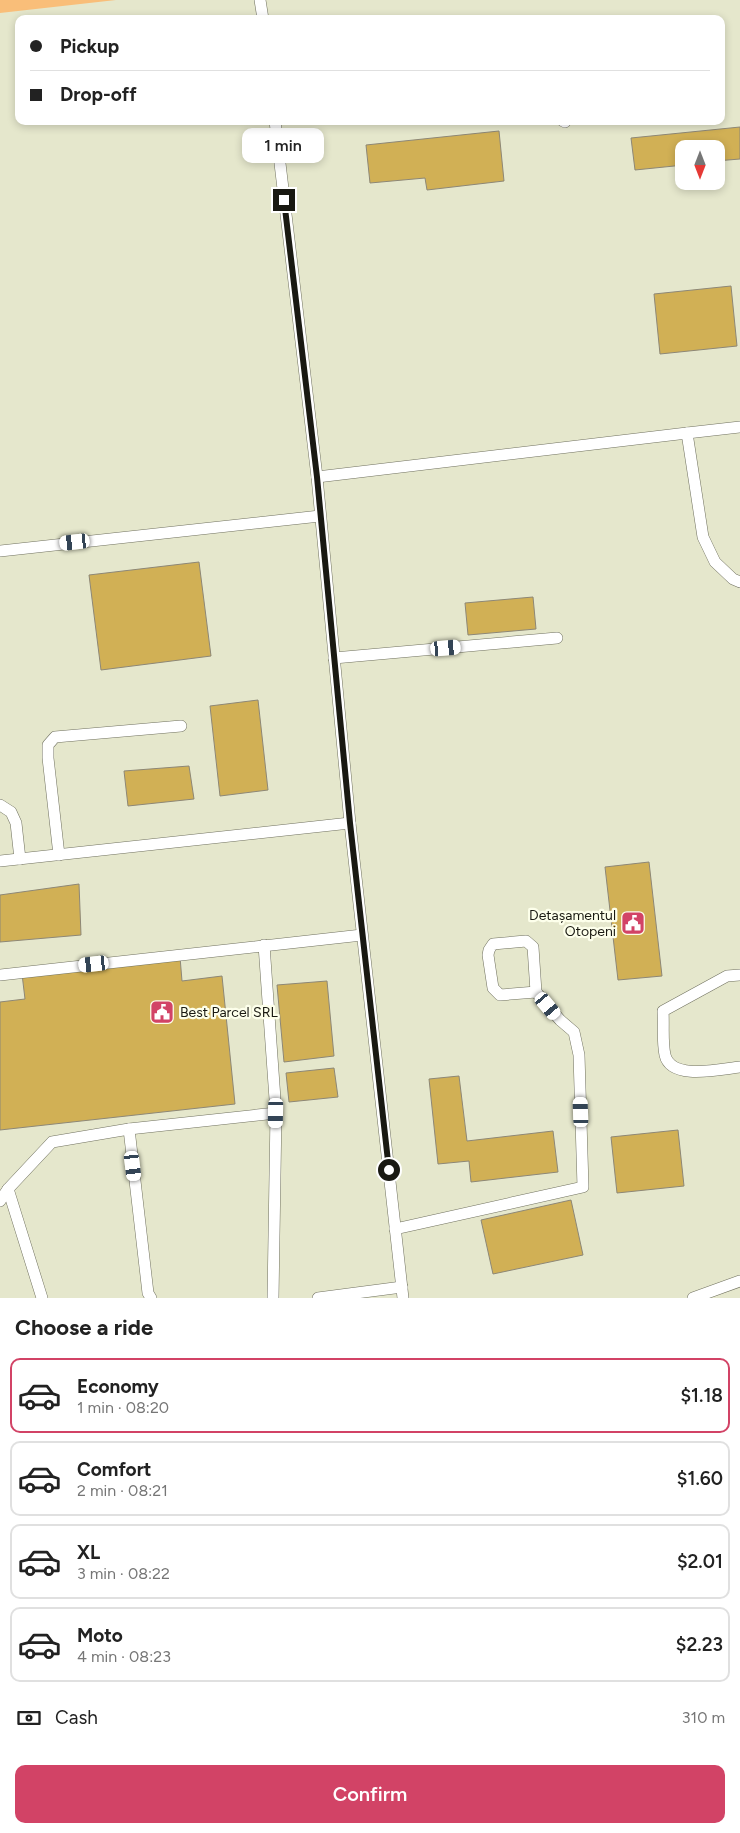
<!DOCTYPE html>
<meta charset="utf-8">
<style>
body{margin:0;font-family:Figtree,sans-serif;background:#f6f6f6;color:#222;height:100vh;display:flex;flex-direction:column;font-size:19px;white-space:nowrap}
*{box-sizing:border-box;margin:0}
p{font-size:16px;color:#767676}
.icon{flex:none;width:28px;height:28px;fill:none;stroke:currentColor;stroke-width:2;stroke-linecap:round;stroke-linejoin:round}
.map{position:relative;height:1298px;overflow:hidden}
.drawer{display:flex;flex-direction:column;background:#fff;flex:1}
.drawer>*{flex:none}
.guide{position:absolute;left:15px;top:15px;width:710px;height:110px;border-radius:10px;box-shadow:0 2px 8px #0003;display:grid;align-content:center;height:110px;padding:0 15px;background:#fff}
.needle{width:32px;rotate:180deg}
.tools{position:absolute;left:675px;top:140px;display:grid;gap:10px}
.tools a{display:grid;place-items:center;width:50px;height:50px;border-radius:10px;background:#fff;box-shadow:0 2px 8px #0003;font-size:25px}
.end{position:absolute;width:22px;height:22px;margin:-11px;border:6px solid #191912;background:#fff;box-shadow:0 0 0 2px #fff}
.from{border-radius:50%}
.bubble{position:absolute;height:35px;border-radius:10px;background:#fff;box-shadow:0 2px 8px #0003;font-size:16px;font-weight:600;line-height:35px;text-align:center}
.car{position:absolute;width:15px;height:30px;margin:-15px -8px;border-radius:6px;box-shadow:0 0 4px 1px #0007;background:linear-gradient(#fff 24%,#345 0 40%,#fff 0 76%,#345 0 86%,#fff 0)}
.guide b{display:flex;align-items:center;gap:18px;height:48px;font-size:19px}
.guide b+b{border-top:1px solid #e0e0e0}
.guide i{width:12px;height:12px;background:#222}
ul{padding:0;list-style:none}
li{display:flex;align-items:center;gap:15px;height:75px;margin:0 10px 8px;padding:0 5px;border:2px solid #e0e0e0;border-radius:10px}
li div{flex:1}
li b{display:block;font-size:19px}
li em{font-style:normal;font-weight:600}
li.selected{border-color:#d24366}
li>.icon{width:45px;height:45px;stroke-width:1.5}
h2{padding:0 15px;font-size:22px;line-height:60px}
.pay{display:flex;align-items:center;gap:12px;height:55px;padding:0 15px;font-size:19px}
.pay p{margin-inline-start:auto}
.action{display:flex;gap:10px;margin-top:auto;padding:10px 15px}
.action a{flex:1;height:58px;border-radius:10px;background:#d24366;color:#fff;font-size:20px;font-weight:600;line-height:58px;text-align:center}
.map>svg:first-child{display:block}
</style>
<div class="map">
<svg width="740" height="1298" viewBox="0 0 740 1298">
<rect width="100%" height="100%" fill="#f0f1de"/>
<path fill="#e5e7cc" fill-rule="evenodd" d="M 0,0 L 740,0 L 740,1298 L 0,1298 ZM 19,19 L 721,19 L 721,121 L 19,121 ZM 684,149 L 716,149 L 716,181 L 684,181 Z"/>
<path fill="#f9be79" d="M 0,0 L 116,0 L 0,13 Z"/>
<g fill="#d1b055" stroke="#8d8776">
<path d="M 740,127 L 740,159 L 716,161 L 716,149 L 684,149 L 684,165 L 635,170 L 631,138 Z"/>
<path d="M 499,131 L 504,181 L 427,190 L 425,178 L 370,183 L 366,145 Z"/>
<path d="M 731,286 L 737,346 L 660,354 L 654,294 Z"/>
<path d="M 199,562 L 211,656 L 101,670 L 89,575 Z"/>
<path d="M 533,597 L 536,629 L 468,635 L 465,603 Z"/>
<path d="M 258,700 L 268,790 L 220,796 L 210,706 Z"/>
<path d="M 189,766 L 194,799 L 128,806 L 124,771 Z"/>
<path d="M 649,862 L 662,976 L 618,980 L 605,867 Z"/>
<path d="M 79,884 L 81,935 L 0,942 L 0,895 Z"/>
<path d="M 180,957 L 182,981 L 222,976 L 235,1104 L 0,1130 L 0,1002 L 25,999 L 22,974 Z"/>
<path d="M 327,981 L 334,1056 L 284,1062 L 277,985 Z"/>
<path d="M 334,1068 L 338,1097 L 289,1102 L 286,1073 Z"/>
<path d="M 459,1076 L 467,1141 L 553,1131 L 558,1172 L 471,1182 L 469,1161 L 438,1164 L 429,1079 Z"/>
<path d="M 678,1130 L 684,1186 L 617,1193 L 611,1137 Z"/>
<path d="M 571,1200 L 583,1255 L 493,1274 L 481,1220 Z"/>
</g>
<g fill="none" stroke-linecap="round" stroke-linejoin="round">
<g stroke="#70715f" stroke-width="12">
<g id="lane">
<path d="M 260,0 L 263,19"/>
<path d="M 275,121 L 317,477 L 350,823 L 403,1298"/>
<path d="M 563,121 L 565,122"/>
<path d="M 687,433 L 740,427"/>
<path d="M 317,477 L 687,433 L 703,537 L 715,562 L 733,579 L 740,582"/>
<path d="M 0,551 L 320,516"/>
<path d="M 334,658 L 557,638"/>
<path d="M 0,805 L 11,812 L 16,823 L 20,859"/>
<path d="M 59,855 L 48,758 L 48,745 L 55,737 L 181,726"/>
<path d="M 0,861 L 350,823"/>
<path d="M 526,941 L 533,947 L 536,992 L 500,995 L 493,988 L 488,955 L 489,950 L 493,944 Z"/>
<path d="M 264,945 L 276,1113 L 273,1298"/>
<path d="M 0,975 L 362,935"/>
<path d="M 740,975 L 727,976 L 663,1011 C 664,1025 662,1041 665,1055 C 671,1081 720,1069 740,1067"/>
<path d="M 129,1129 L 276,1113"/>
<path d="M 8,1189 L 42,1298"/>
<path d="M 0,1201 L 8,1189 L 52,1142 L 129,1129 L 148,1293 L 151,1298"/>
<path d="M 395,1229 L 583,1187 L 579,1055 L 574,1032 L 560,1020 L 536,992"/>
<path d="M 318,1298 L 402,1287"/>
<path d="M 693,1298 L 740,1281"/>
</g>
</g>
<use href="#lane" stroke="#fff" stroke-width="11"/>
</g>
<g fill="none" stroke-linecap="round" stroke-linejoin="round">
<path stroke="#191912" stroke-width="6" d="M 284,200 L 317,477 L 350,823 L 389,1170"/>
</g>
<defs>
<g id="civic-square" transform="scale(1.25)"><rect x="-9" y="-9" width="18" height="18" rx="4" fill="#d24366" stroke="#fdffeb"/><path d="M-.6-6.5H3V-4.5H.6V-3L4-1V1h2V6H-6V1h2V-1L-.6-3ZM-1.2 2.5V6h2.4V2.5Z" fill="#fff"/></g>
</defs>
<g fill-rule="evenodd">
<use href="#civic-square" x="633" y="923"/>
<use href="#civic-square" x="162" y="1012"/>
</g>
<g text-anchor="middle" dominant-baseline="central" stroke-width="4.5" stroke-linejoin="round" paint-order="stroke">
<g font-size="14" fill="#191912" stroke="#fdffeb" text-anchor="end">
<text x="616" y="915">Detașamentul<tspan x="616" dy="16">Otopeni</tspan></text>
<text x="180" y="1012" text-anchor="start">Best Parcel SRL</text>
</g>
</g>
</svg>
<div class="tools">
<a><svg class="needle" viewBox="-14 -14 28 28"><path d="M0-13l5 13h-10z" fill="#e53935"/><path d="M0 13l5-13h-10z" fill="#767676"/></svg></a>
</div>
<i class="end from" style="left:389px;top:1170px"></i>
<i class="end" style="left:284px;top:200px"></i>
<div class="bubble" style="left:242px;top:128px;width:82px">1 min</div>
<i class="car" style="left:75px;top:542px;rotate:264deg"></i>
<i class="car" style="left:446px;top:648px;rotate:85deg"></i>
<i class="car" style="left:94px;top:964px;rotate:264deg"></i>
<i class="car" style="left:548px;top:1006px;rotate:140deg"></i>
<i class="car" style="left:581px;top:1112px;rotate:358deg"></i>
<i class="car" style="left:276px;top:1113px;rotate:181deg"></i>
<i class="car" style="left:133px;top:1166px;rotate:173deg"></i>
<div class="guide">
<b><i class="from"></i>Pickup</b>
<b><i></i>Drop-off</b>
</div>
</div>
<section class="drawer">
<h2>Choose a ride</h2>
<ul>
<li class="selected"><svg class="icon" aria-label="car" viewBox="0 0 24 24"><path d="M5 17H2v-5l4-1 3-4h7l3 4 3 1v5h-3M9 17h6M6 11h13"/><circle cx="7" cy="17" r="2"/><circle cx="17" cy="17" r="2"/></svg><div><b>Economy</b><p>1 min · 08:20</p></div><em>$1.18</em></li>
<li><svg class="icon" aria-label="car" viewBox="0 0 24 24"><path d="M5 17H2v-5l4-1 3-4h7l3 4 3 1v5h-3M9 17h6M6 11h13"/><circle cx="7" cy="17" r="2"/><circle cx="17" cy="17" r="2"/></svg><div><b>Comfort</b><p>2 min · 08:21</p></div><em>$1.60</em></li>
<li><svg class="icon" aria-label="car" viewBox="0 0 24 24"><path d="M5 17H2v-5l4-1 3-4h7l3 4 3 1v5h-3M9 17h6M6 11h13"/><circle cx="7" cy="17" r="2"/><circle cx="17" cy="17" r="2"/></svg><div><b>XL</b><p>3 min · 08:22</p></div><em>$2.01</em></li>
<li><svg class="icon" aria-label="car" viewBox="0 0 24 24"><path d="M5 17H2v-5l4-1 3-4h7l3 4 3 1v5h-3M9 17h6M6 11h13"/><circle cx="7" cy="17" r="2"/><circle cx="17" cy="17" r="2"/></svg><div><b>Moto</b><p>4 min · 08:23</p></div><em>$2.23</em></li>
</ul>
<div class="pay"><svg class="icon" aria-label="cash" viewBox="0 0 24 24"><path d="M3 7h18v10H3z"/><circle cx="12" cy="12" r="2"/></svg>Cash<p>310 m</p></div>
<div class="action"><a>Confirm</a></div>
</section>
